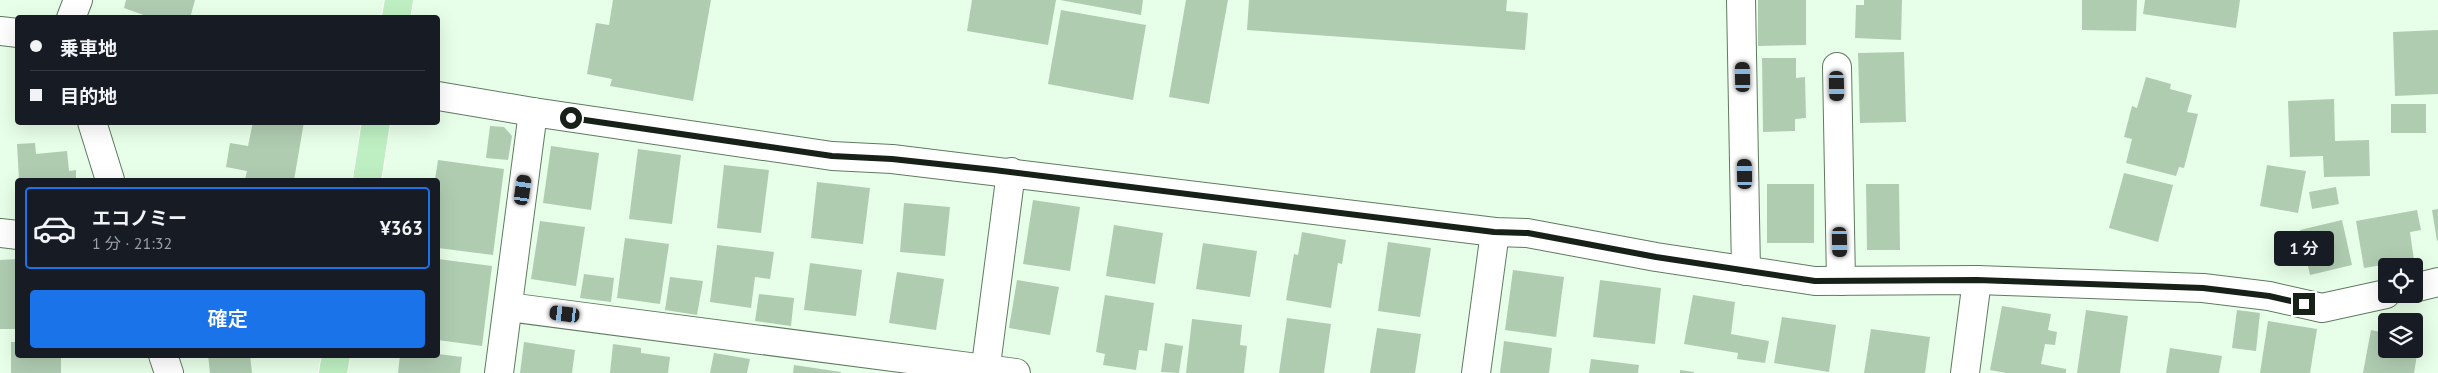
<!DOCTYPE html>
<html lang="ja">
<meta charset="utf-8">
<style>
body{margin:0;font-family:"PT Sans","Noto Sans JP",sans-serif;background:#242831;color:#f1f3f6;height:100vh;display:flex;flex-direction:column;font-size:19px;white-space:nowrap}
*{box-sizing:border-box;margin:0}
p{font-size:16px;color:#9ea1a6}
.icon{flex:none;width:28px;height:28px;fill:none;stroke:currentColor;stroke-width:2;stroke-linecap:round;stroke-linejoin:round}
.map{position:relative;flex:1;overflow:hidden}
.panel{position:absolute;left:15px;top:178px;width:425px;height:180px;display:flex;flex-direction:column;background:#171b24;border-radius:5px;box-shadow:0 5px 20px #0002}
.panel>*{flex:none}
.hud{position:absolute;left:15px;top:15px;width:425px;height:110px;border-radius:5px;box-shadow:0 5px 20px #0002;display:grid;align-content:center;height:110px;padding:0 15px;background:#171b24}
.controls{position:absolute;left:2378px;top:258px;display:grid;gap:10px}
.controls a{display:grid;place-items:center;width:45px;height:45px;border-radius:5px;background:#171b24;box-shadow:0 5px 20px #0002;font-size:25px}
.end{position:absolute;width:22px;height:22px;margin:-11px;border:6px solid #172118;background:#fff;box-shadow:0 0 0 2px #fff}
.from{border-radius:50%}
.bubble{position:absolute;height:35px;border-radius:5px;background:#171b24;box-shadow:0 5px 20px #0002;font-size:16px;font-weight:600;line-height:35px;text-align:center}
.car{position:absolute;width:15px;height:30px;margin:-15px -8px;border-radius:6px;box-shadow:0 0 4px 1px #0007;background:linear-gradient(#222 24%,#8ab4d8 0 40%,#222 0 76%,#8ab4d8 0 86%,#222 0)}
.hud b{display:flex;align-items:center;gap:18px;height:48px;font-size:19px}
.hud b+b{border-top:1px solid #363941}
.hud i{width:12px;height:12px;background:#f1f3f6}
ul{padding:9px 0 0;list-style:none}
li{display:flex;align-items:center;gap:15px;height:82px;margin:0 10px 8px;padding:0 5px;border:2px solid #363941;border-radius:5px}
li div{flex:1}
li b{display:block;font-size:19px}
li em{font-style:normal;font-weight:600}
li.on{border-color:#1a73e8}
li>.icon{width:45px;height:45px;stroke-width:1.5}
.primary-button{display:flex;gap:10px;margin-top:auto;padding:10px 15px}
.primary-button a{flex:1;height:58px;border-radius:5px;background:#1a73e8;color:#fff;font-size:20px;font-weight:600;line-height:58px;text-align:center}
.map>svg:first-child{display:block}
</style>
<div class="map">
<svg width="2438" height="373" viewBox="0 0 2438 373">
<rect width="100%" height="100%" fill="#e7fee8"/>
<g fill="#afccb1">
<path d="M 126,0 L 195,0 L 190,18 L 152,18 L 124,8 Z"/>
<path d="M 613,0 L 711,0 L 693,101 L 610,86 L 612,79 L 587,74 L 596,23 L 609,25 Z"/>
<path d="M 972,0 L 1056,0 L 1048,45 L 967,31 Z"/>
<path d="M 1060,0 L 1143,0 L 1141,15 Z"/>
<path d="M 1186,0 L 1228,0 L 1209,104 L 1169,97 Z"/>
<path d="M 1249,0 L 1507,0 L 1506,11 L 1528,13 L 1525,50 L 1247,30 Z"/>
<path d="M 1758,0 L 1806,0 L 1806,45 L 1758,46 Z"/>
<path d="M 1864,0 L 1902,0 L 1901,40 L 1855,38 L 1856,5 L 1864,5 Z"/>
<path d="M 2082,0 L 2137,0 L 2136,31 L 2082,30 Z"/>
<path d="M 2145,0 L 2240,0 L 2236,28 L 2143,14 Z"/>
<path d="M 1061,10 L 1146,25 L 1133,100 L 1048,84 Z"/>
<path d="M 2438,30 L 2438,94 L 2395,96 L 2393,32 Z"/>
<path d="M 1904,52 L 1906,122 L 1860,123 L 1858,53 Z"/>
<path d="M 1762,58 L 1796,58 L 1796,78 L 1805,77 L 1806,118 L 1795,119 L 1795,131 L 1763,132 Z"/>
<path d="M 2146,77 L 2171,84 L 2170,89 L 2192,95 L 2187,112 L 2198,114 L 2184,168 L 2179,167 L 2176,176 L 2126,163 L 2132,139 L 2124,137 L 2132,106 L 2137,108 Z"/>
<path d="M 2334,99 L 2335,141 L 2369,140 L 2370,176 L 2324,177 L 2323,156 L 2290,157 L 2288,101 Z"/>
<rect x="2391" y="104" width="35" height="29"/>
<path d="M 253,122 L 304,122 L 294,180 L 245,180 L 247,171 L 226,167 L 230,143 L 248,146 Z"/>
<path d="M 490,126 L 504,127 L 512,136 L 508,160 L 486,158 Z"/>
<path d="M 35,143 L 36,154 L 67,151 L 69,171 L 76,170 L 76,180 L 19,180 L 17,144 Z"/>
<path d="M 551,146 L 599,153 L 591,210 L 543,203 Z"/>
<path d="M 638,149 L 681,155 L 672,224 L 629,219 Z"/>
<path d="M 438,160 L 504,169 L 493,255 L 438,248 L 438,180 L 435,180 Z"/>
<path d="M 724,165 L 769,170 L 761,233 L 717,228 Z"/>
<path d="M 2267,165 L 2306,171 L 2298,213 L 2260,206 Z"/>
<path d="M 2124,173 L 2173,185 L 2158,242 L 2109,228 Z"/>
<path d="M 817,182 L 870,188 L 863,244 L 811,238 Z"/>
<rect x="1767" y="184" width="47" height="59"/>
<path d="M 1866,184 L 1899,184 L 1900,250 L 1867,250 Z"/>
<path d="M 2336,187 L 2339,204 L 2312,209 L 2309,192 Z"/>
<path d="M 1033,200 L 1080,207 L 1070,271 L 1023,264 Z"/>
<path d="M 904,203 L 950,207 L 945,256 L 900,252 Z"/>
<path d="M 2438,209 L 2438,240 L 2437,241 L 2432,210 Z"/>
<path d="M 2417,210 L 2421,230 L 2410,232 L 2414,260 L 2364,268 L 2356,221 Z"/>
<path d="M 2342,220 L 2352,265 L 2310,275 L 2300,230 Z"/>
<path d="M 540,221 L 585,227 L 576,286 L 531,279 Z"/>
<path d="M 1114,225 L 1163,233 L 1155,284 L 1106,276 Z"/>
<path d="M 1302,232 L 1346,240 L 1342,264 L 1338,263 L 1331,308 L 1286,300 L 1294,254 L 1298,255 Z"/>
<path d="M 625,238 L 669,244 L 660,304 L 617,298 Z"/>
<path d="M 1388,242 L 1431,248 L 1420,317 L 1378,311 Z"/>
<path d="M 1203,243 L 1257,251 L 1250,297 L 1196,289 Z"/>
<path d="M 717,245 L 774,252 L 770,279 L 755,277 L 751,308 L 710,302 Z"/>
<path d="M 18,259 L 18,329 L 0,329 L 0,260 Z"/>
<path d="M 438,259 L 492,266 L 482,346 L 438,340 Z"/>
<path d="M 810,263 L 862,270 L 856,316 L 804,310 Z"/>
<path d="M 1513,270 L 1564,277 L 1556,337 L 1505,330 Z"/>
<path d="M 897,272 L 944,279 L 936,330 L 889,323 Z"/>
<path d="M 584,274 L 614,278 L 611,302 L 580,298 Z"/>
<path d="M 670,277 L 703,281 L 697,315 L 665,310 Z"/>
<path d="M 1017,280 L 1059,287 L 1050,335 L 1009,328 Z"/>
<path d="M 1600,280 L 1661,288 L 1655,344 L 1593,337 Z"/>
<path d="M 759,294 L 794,298 L 791,326 L 755,321 Z"/>
<path d="M 1105,295 L 1154,303 L 1147,351 L 1139,350 L 1136,370 L 1103,365 L 1105,354 L 1096,352 Z"/>
<path d="M 1693,295 L 1735,302 L 1731,334 L 1769,341 L 1765,363 L 1737,359 L 1738,353 L 1684,344 Z"/>
<path d="M 2002,306 L 2051,314 L 2048,330 L 2057,332 L 2055,345 L 2045,344 L 2041,364 L 2066,369 L 2066,373 L 2006,373 L 1990,370 Z"/>
<path d="M 2086,310 L 2128,316 L 2120,373 L 2077,373 Z"/>
<path d="M 2237,310 L 2260,313 L 2256,351 L 2232,348 Z"/>
<path d="M 1782,317 L 1836,325 L 1829,372 L 1774,363 Z"/>
<path d="M 1287,318 L 1331,324 L 1324,373 L 1279,373 Z"/>
<path d="M 1192,319 L 1242,325 L 1240,345 L 1247,346 L 1244,373 L 1186,373 Z"/>
<path d="M 2268,321 L 2317,329 L 2310,373 L 2260,373 Z"/>
<path d="M 1377,328 L 1421,334 L 1415,373 L 1370,373 Z"/>
<path d="M 1871,329 L 1930,337 L 1925,373 L 1864,373 Z"/>
<path d="M 2371,330 L 2386,333 L 2386,349 L 2408,349 L 2407,354 L 2417,355 L 2414,373 L 2363,373 Z"/>
<path d="M 1504,341 L 1552,348 L 1549,373 L 1500,373 Z"/>
<path d="M 11,342 L 18,342 L 18,355 L 61,355 L 61,373 L 11,373 Z"/>
<path d="M 524,342 L 575,350 L 572,373 L 520,373 Z"/>
<path d="M 1165,343 L 1183,346 L 1179,373 L 1161,372 Z"/>
<path d="M 613,344 L 641,348 L 641,353 L 670,357 L 668,373 L 610,373 Z"/>
<path d="M 2170,348 L 2222,356 L 2219,373 L 2166,373 Z"/>
<path d="M 714,353 L 750,359 L 747,373 L 710,373 Z"/>
<path d="M 208,355 L 250,355 L 252,373 L 210,373 Z"/>
<path d="M 400,355 L 438,354 L 462,357 L 460,373 L 398,373 Z"/>
<path d="M 1591,359 L 1639,365 L 1638,373 L 1589,373 Z"/>
<path d="M 794,365 L 841,372 L 841,373 L 793,373 Z"/>
<path d="M 1680,370 L 1694,372 L 1694,373 L 1680,373 Z"/>
</g>
<g fill="none" stroke-linecap="round" stroke-linejoin="round">
<g stroke="#607a61" stroke-width="30">
<g id="minor">
<path d="M 1741,0 L 1746,271"/>
<path d="M 71,18 L 78,0"/>
<path d="M 0,31 L 18,33"/>
<path d="M 1837,67 L 1841,281"/>
<path d="M 438,96 L 533,112 L 832,156 L 892,159 L 1495,232 L 1527,233 L 1656,257 L 1815,281 L 1977,280 L 2203,288 L 2269,296 L 2322,308 L 2386,294"/>
<path d="M 92,122 L 110,180"/>
<path d="M 0,233 L 18,235"/>
<path d="M 2414,288 L 2438,282"/>
<path d="M 508,307 L 1016,373"/>
<path d="M 163,355 L 169,373"/>
<path d="M 499,373 L 533,112"/>
<path d="M 985,373 L 1011,172"/>
<path d="M 1476,373 L 1495,232"/>
<path d="M 1965,373 L 1977,280"/>
</g>
</g>
<g stroke="#fff" stroke-width="30">
<g id="major">
<path d="M 396,18 L 399,0"/>
<path d="M 367,180 L 376,122"/>
<path d="M 333,373 L 336,355"/>
</g>
</g>
<use href="#minor" stroke="#fff" stroke-width="28"/>
<use href="#major" stroke="#beefc2" stroke-width="28"/>
</g>
<g fill="none" stroke-linecap="round" stroke-linejoin="round">
<path stroke="#172118" stroke-width="6" d="M 571,118 L 832,156 L 892,159 L 994,170 L 1494,232 L 1528,233 L 1656,257 L 1815,281 L 1977,280 L 2203,288 L 2269,296 L 2304,304"/>
</g>
</svg>
<div class="controls">
<a><svg class="icon" aria-label="locate" viewBox="0 0 24 24"><circle cx="12" cy="12" r="6"/><path d="M12 2v4M12 18v4M2 12h4M18 12h4"/></svg></a>
<a><svg class="icon" aria-label="layers" viewBox="0 0 24 24"><path d="M12 4l9 5-9 5-9-5zM3 14l9 5 9-5"/></svg></a>
</div>
<i class="end from" style="left:571px;top:118px"></i>
<i class="end" style="left:2304px;top:304px"></i>
<div class="bubble" style="left:2274px;top:231px;width:60px">1 分</div>
<i class="car" style="left:1743px;top:77px;rotate:359deg"></i>
<i class="car" style="left:1837px;top:86px;rotate:179deg"></i>
<i class="car" style="left:1745px;top:174px;rotate:359deg"></i>
<i class="car" style="left:523px;top:190px;rotate:8deg"></i>
<i class="car" style="left:1840px;top:242px;rotate:179deg"></i>
<i class="car" style="left:565px;top:314px;rotate:277deg"></i>
<div class="hud">
<b><i class="from"></i>乗車地</b>
<b><i></i>目的地</b>
</div>
<section class="panel">
<ul>
<li class="on"><svg class="icon" aria-label="car" viewBox="0 0 24 24"><path d="M5 17H2v-5l4-1 3-4h7l3 4 3 1v5h-3M9 17h6M6 11h13"/><circle cx="7" cy="17" r="2"/><circle cx="17" cy="17" r="2"/></svg><div><b>エコノミー</b><p>1 分 · 21:32</p></div><em>¥363</em></li>
</ul>
<div class="primary-button"><a>確定</a></div>
</section>
</div>
